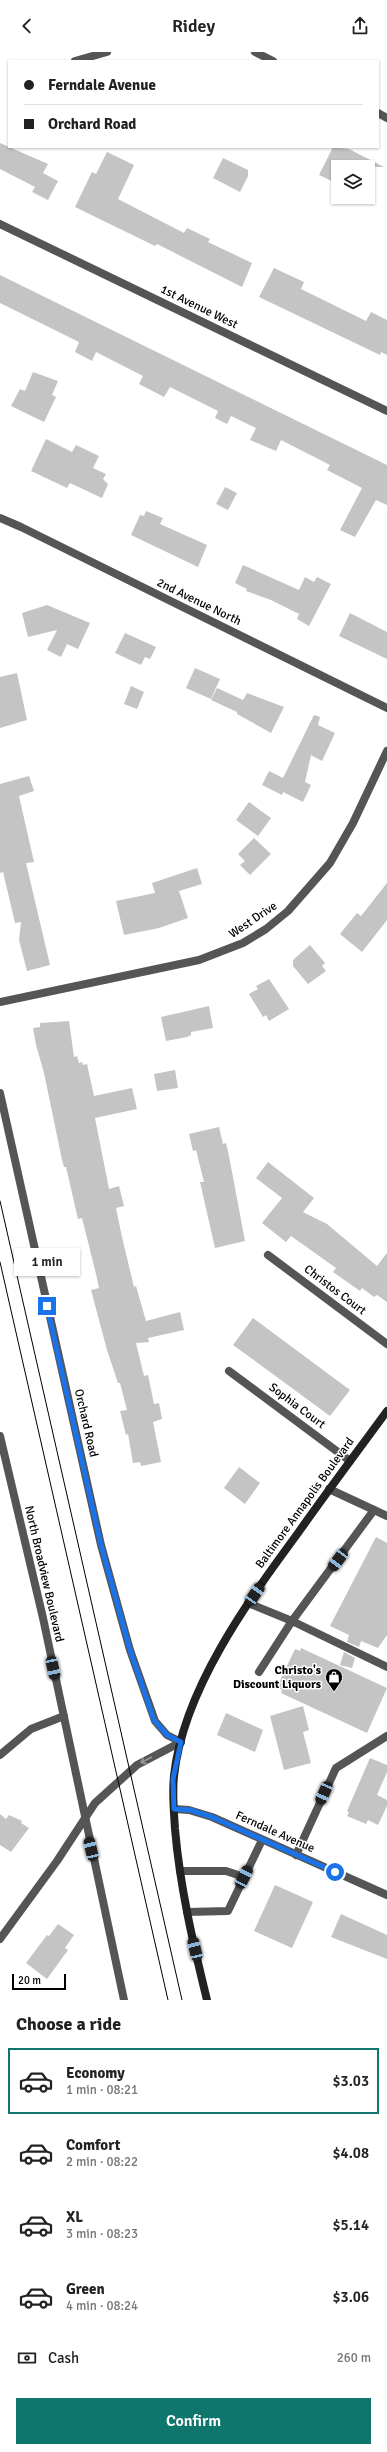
<!DOCTYPE html>
<meta charset="utf-8">
<style>
body{margin:0;font-family:Signika,sans-serif;background:#f6f6f6;color:#222;height:100vh;display:flex;flex-direction:column;font-size:15px;white-space:nowrap}
*{box-sizing:border-box;margin:0}
p{font-size:13px;color:#767676}
.icon{flex:none;width:22px;height:22px;fill:none;stroke:currentColor;stroke-width:2;stroke-linecap:round;stroke-linejoin:round}
.map{position:relative;height:1948px;overflow:hidden}
.drawer{display:flex;flex-direction:column;background:#fff;flex:1}
.drawer>*{flex:none}
.banner{position:absolute;left:8px;top:8px;width:371px;height:88px;border-radius:0px;box-shadow:0 1px 3px #0004;display:grid;align-content:center;height:88px;padding:0 16px;background:#fff}
.fabs{position:absolute;left:331px;top:108px;display:grid;gap:8px}
.fabs a{display:grid;place-items:center;width:44px;height:44px;border-radius:0px;background:#fff;box-shadow:0 1px 3px #0004;font-size:20px}
.scale{position:absolute;left:12px;bottom:10px;width:54px;box-sizing:border-box;padding-left:4px;border:2px solid #000;border-top:0;font-size:11px;line-height:14px;white-space:nowrap;color:#000;-webkit-text-stroke:3px #fff;paint-order:stroke}
.end{position:absolute;width:18px;height:18px;margin:-9px;border:5px solid #1a73e8;background:#fff;box-shadow:0 0 0 2px #fff}
.from{border-radius:50%}
.bubble{position:absolute;height:28px;border-radius:0px;background:#fff;box-shadow:0 1px 3px #0004;font-size:13px;font-weight:600;line-height:28px;text-align:center}
.car{position:absolute;width:12px;height:24px;margin:-12px -6px;border-radius:5px;box-shadow:0 0 3px 1px #0007;background:linear-gradient(#222 24%,#8ab4d8 0 40%,#222 0 76%,#8ab4d8 0 86%,#222 0)}
.banner b{display:flex;align-items:center;gap:14px;height:38px;font-size:15px}
.banner b+b{border-top:1px solid #e0e0e0}
.banner i{width:10px;height:10px;background:#222}
ul{padding:0;list-style:none}
li{display:flex;align-items:center;gap:12px;height:66px;margin:0 8px 6px;padding:0 8px;border:2px solid transparent;border-radius:0px}
li div{flex:1}
li b{display:block;font-size:15px}
li em{font-style:normal;font-weight:600}
li.selected{border-color:#0f766e}
li>.icon{width:36px;height:36px;stroke-width:1.5}
h2{padding:0 16px;font-size:18px;line-height:48px}
.pay{display:flex;align-items:center;gap:10px;height:44px;padding:0 16px;font-size:15px}
.pay p{margin-inline-start:auto}
.action{display:flex;gap:8px;margin-top:auto;padding:8px 16px}
.action a{flex:1;height:46px;border-radius:0px;background:#0f766e;color:#fff;font-size:16px;font-weight:600;line-height:46px;text-align:center}
header{display:flex;justify-content:space-between;align-items:center;height:52px;padding:0 16px;background:#fff;font-size:18px;font-weight:600}
.map>svg:first-child{display:block}
</style>
<header><svg class="icon" aria-label="back" viewBox="0 0 24 24"><path d="M15 5l-7 7 7 7"/></svg>Ridey<svg class="icon" aria-label="share" viewBox="0 0 24 24"><path d="M12 15V3M7 8l5-5 5 5M5 13v7h14v-7"/></svg></header>
<div class="map">
<svg width="387" height="1948" viewBox="0 0 387 1948">
<rect width="100%" height="100%" fill="#fff"/>
<g fill="#c4c4c4">
<path d="M 0,91 L 48,112 L 43,121 L 58,129 L 48,148 L 32,140 L 35,135 L 0,117 Z"/>
<path d="M 333,95 L 349,97 L 384,115 L 338,115 L 338,132 L 319,123 Z"/>
<path d="M 107,100 L 134,113 L 118,147 L 184,181 L 187,176 L 210,187 L 208,190 L 252,211 L 242,235 L 157,192 L 155,194 L 75,155 L 92,120 L 96,122 Z"/>
<path d="M 223,106 L 248,118 L 248,124 L 240,140 L 213,126 Z"/>
<path d="M 274,216 L 304,230 L 301,237 L 366,269 L 371,260 L 387,268 L 387,303 L 381,300 L 380,303 L 259,245 Z"/>
<path d="M 0,223 L 387,413 L 387,453 L 376,448 L 355,485 L 340,478 L 362,436 L 327,418 L 330,413 L 281,388 L 276,399 L 250,388 L 256,376 L 231,364 L 227,372 L 215,366 L 218,359 L 170,335 L 164,345 L 139,332 L 143,324 L 96,300 L 92,309 L 75,300 L 79,290 L 0,251 Z"/>
<path d="M 33,320 L 58,329 L 52,343 L 56,345 L 44,370 L 11,354 L 20,337 L 25,339 Z"/>
<path d="M 46,387 L 72,400 L 76,393 L 99,404 L 93,416 L 106,422 L 103,427 L 108,432 L 102,446 L 70,431 L 67,436 L 31,419 Z"/>
<path d="M 225,435 L 237,441 L 228,458 L 216,452 Z"/>
<path d="M 146,459 L 163,466 L 160,472 L 207,493 L 198,515 L 131,483 L 140,463 L 144,464 Z"/>
<path d="M 243,513 L 299,538 L 305,525 L 314,530 L 317,525 L 331,532 L 309,574 L 297,567 L 299,562 L 271,548 L 246,539 L 247,537 L 235,531 Z"/>
<path d="M 47,553 L 90,571 L 78,597 L 67,592 L 61,605 L 47,598 L 57,578 L 28,585 L 22,561 Z"/>
<path d="M 350,561 L 387,580 L 387,607 L 339,584 Z"/>
<path d="M 125,581 L 156,595 L 150,607 L 145,605 L 141,613 L 115,601 Z"/>
<path d="M 195,616 L 220,627 L 211,647 L 186,636 Z"/>
<path d="M 17,621 L 27,668 L 0,676 L 0,625 Z"/>
<path d="M 131,634 L 144,640 L 137,657 L 124,652 Z"/>
<path d="M 217,636 L 243,648 L 247,641 L 284,655 L 271,681 L 237,662 L 237,660 L 211,648 Z"/>
<path d="M 314,663 L 320,665 L 318,673 L 335,681 L 322,709 L 311,703 L 305,730 L 311,733 L 303,750 L 283,740 L 282,743 L 262,733 L 269,719 L 283,726 Z"/>
<path d="M 29,724 L 34,739 L 19,744 L 34,810 L 26,811 L 50,913 L 27,919 L 19,888 L 21,870 L 15,871 L 3,820 L 0,821 L 0,732 Z"/>
<path d="M 249,750 L 271,766 L 258,784 L 236,768 Z"/>
<path d="M 254,786 L 271,802 L 250,823 L 240,813 L 245,809 L 238,802 Z"/>
<path d="M 197,816 L 202,832 L 179,839 L 188,866 L 159,876 L 124,883 L 116,849 L 155,841 L 152,831 Z"/>
<path d="M 387,831 L 387,868 L 362,900 L 340,882 L 357,861 L 361,864 Z"/>
<path d="M 310,893 L 325,911 L 322,914 L 326,919 L 308,932 L 293,914 L 293,908 Z"/>
<path d="M 269,927 L 289,957 L 269,969 L 266,963 L 263,965 L 249,942 L 258,937 L 256,934 Z"/>
<path d="M 209,954 L 213,976 L 191,980 L 191,983 L 187,985 L 166,989 L 161,965 Z"/>
<path d="M 69,969 L 74,1005 L 77,1004 L 79,1011 L 82,1010 L 83,1013 L 87,1012 L 94,1044 L 132,1036 L 137,1057 L 95,1066 L 109,1137 L 119,1134 L 124,1154 L 116,1156 L 122,1185 L 134,1235 L 136,1234 L 146,1269 L 180,1260 L 184,1278 L 148,1286 L 149,1290 L 136,1291 L 144,1324 L 148,1323 L 154,1352 L 159,1351 L 162,1367 L 153,1370 L 161,1410 L 141,1414 L 140,1410 L 133,1411 L 128,1382 L 126,1383 L 120,1359 L 127,1358 L 120,1331 L 118,1331 L 107,1298 L 91,1238 L 99,1236 L 96,1222 L 82,1166 L 78,1167 L 66,1115 L 64,1115 L 62,1108 L 44,1021 L 36,993 L 33,976 L 40,975 L 40,971 Z"/>
<path d="M 175,1018 L 178,1036 L 157,1039 L 154,1022 Z"/>
<path d="M 219,1075 L 223,1092 L 226,1091 L 229,1104 L 245,1189 L 215,1196 L 200,1130 L 204,1130 L 196,1098 L 193,1099 L 189,1082 Z"/>
<path d="M 268,1110 L 314,1146 L 303,1160 L 327,1172 L 377,1214 L 387,1201 L 387,1250 L 377,1243 L 374,1245 L 362,1236 L 360,1239 L 333,1220 L 336,1216 L 291,1184 L 286,1190 L 262,1171 L 282,1146 L 256,1126 Z"/>
<path d="M 253,1266 L 350,1338 L 330,1364 L 233,1293 Z"/>
<path d="M 239,1415 L 260,1431 L 245,1452 L 224,1436 Z"/>
<path d="M 376,1485 L 387,1491 L 387,1583 L 378,1596 L 361,1589 L 359,1595 L 347,1590 L 349,1583 L 330,1574 Z"/>
<path d="M 301,1596 L 387,1636 L 367,1681 L 281,1641 L 282,1638 L 277,1635 L 295,1597 L 300,1599 Z"/>
<path d="M 344,1600 L 355,1606 L 352,1616 L 340,1613 Z"/>
<path d="M 303,1654 L 309,1678 L 303,1680 L 311,1711 L 284,1718 L 270,1664 Z"/>
<path d="M 226,1661 L 263,1678 L 255,1700 L 217,1683 Z"/>
<path d="M 370,1706 L 387,1713 L 387,1720 L 377,1743 L 387,1748 L 387,1754 L 378,1773 L 368,1768 L 366,1772 L 347,1764 L 349,1760 L 347,1759 Z"/>
<path d="M 0,1762 L 6,1767 L 9,1763 L 22,1769 L 21,1771 L 29,1776 L 11,1800 L 0,1793 Z"/>
<path d="M 275,1833 L 313,1850 L 292,1896 L 254,1879 Z"/>
<path d="M 341,1862 L 387,1883 L 387,1907 L 331,1885 Z"/>
<path d="M 58,1872 L 74,1883 L 65,1896 L 68,1898 L 47,1927 L 26,1911 L 47,1883 L 49,1884 Z"/>
</g>
<g fill="none" stroke-linecap="round" stroke-linejoin="round">
<g stroke="#555" stroke-width="8">
<path d="M 248,1551 L 292,1569 L 374,1458"/>
<path d="M 259,1620 L 292,1569 L 387,1615"/>
<path d="M 296,1803 L 336,1716 L 387,1684"/>
<path d="M 180,1819 L 226,1819 L 244,1825"/>
<path d="M 187,1860 L 228,1859 L 262,1788"/>
</g>
<g stroke="#555" stroke-width="8">
<path d="M 255,0 L 273,9"/>
<path d="M 75,9 L 107,0"/>
<path d="M 378,61 L 387,66"/>
<path d="M 0,172 L 387,359"/>
<path d="M 0,466 L 21,475 L 387,656"/>
<path d="M 0,950 L 199,908 L 243,891 L 266,877 L 288,859 L 330,811 L 353,771 L 387,699"/>
<path d="M 268,1203 L 387,1292"/>
<path d="M 229,1319 L 350,1409"/>
<path d="M 0,1384 L 43,1566 L 124,1948"/>
<path d="M 329,1437 L 387,1464"/>
<path d="M 0,1703 L 31,1677 L 64,1664"/>
<path d="M 174,1757 L 189,1758 L 212,1765 L 387,1843"/>
<path d="M 0,1887 L 57,1809 L 95,1751 L 137,1713 L 181,1690"/>
</g>
<path stroke="#555" stroke-width="8" d="M 0,1041 L 101,1493 L 130,1598 L 155,1669 L 167,1683 L 181,1690"/>
<path stroke="#222" stroke-width="8" d="M 207,1948 C 193,1891 180,1835 175,1777 C 174,1760 172,1742 174,1724 C 183,1638 248,1549 298,1481 C 327,1440 357,1400 387,1359"/>
<g stroke="#000" stroke-width="1">
<path d="M 0,1149 L 182,1948"/>
<path d="M 0,1210 L 168,1948"/>
</g>
</g>
<defs><path id="oneway-shaft" d="M-6 0H5M1.5-3L5.5 0L1.5 3" fill="none" stroke-width="1.6" stroke-linecap="round" stroke-linejoin="round"/></defs>
<use stroke="#999" href="#oneway-shaft" transform="translate(146 1708) rotate(153)"/>
<g fill="none" stroke-linecap="round" stroke-linejoin="round">
<path stroke="#1a73e8" stroke-width="5" d="M 47,1254 L 101,1493 L 130,1598 L 154,1668 L 167,1683 L 181,1690 L 173,1727 L 174,1757 L 190,1758 L 212,1765 L 335,1820"/>
</g>
<defs>
<g id="shop-pin" transform="scale(0.9)"><path d="M0 17L-7.5 6A9.5 9.5 0 1 1 7.5 6Z" fill="#000" stroke="#fff"/><path d="M-5-2.5h2.3a2.7 3.5 0 0 1 5.4 0H5L5.5 6h-11ZM-1.5-2.5h3a1.5 2.3 0 0 0-3 0Z" fill="#fff"/></g>
</defs>
<g fill-rule="evenodd">
<use href="#shop-pin" x="334" y="1625"/>
</g>
<g text-anchor="middle" dominant-baseline="central" stroke-width="3" stroke-linejoin="round" paint-order="stroke">
<g font-size="12" fill="#000" stroke="#fff">
<text transform="translate(199 255) rotate(26)">1st Avenue West</text>
<text transform="translate(199 550) rotate(26)">2nd Avenue North</text>
<text transform="translate(253 868) rotate(-34)">West Drive</text>
<text transform="translate(335 1238) rotate(37)">Christos Court</text>
<text transform="translate(297 1354) rotate(37)">Sophia Court</text>
<text transform="translate(86 1371) rotate(77)">Orchard Road</text>
<text transform="translate(305 1451) rotate(-54)">Baltimore Annapolis Boulevard</text>
<text transform="translate(44 1522) rotate(77)">North Broadview Boulevard</text>
<text transform="translate(275 1780) rotate(24)">Ferndale Avenue</text>
</g>
<g font-size="12" font-weight="bold" fill="#000" stroke="#fff" text-anchor="end">
<text x="321" y="1618">Christo's<tspan x="321" dy="14">Discount Liquors</tspan></text>
</g>
</g>
</svg>
<div class="fabs">
<a><svg class="icon" aria-label="layers" viewBox="0 0 24 24"><path d="M12 4l9 5-9 5-9-5zM3 14l9 5 9-5"/></svg></a>
</div>
<div class="scale">20 m</div>
<i class="end from" style="left:335px;top:1820px"></i>
<i class="end" style="left:47px;top:1254px"></i>
<div class="bubble" style="left:14px;top:1196px;width:66px">1 min</div>
<i class="car" style="left:338px;top:1508px;rotate:217deg"></i>
<i class="car" style="left:255px;top:1542px;rotate:34deg"></i>
<i class="car" style="left:53px;top:1616px;rotate:168deg"></i>
<i class="car" style="left:324px;top:1741px;rotate:204deg"></i>
<i class="car" style="left:91px;top:1797px;rotate:347deg"></i>
<i class="car" style="left:244px;top:1825px;rotate:26deg"></i>
<i class="car" style="left:195px;top:1897px;rotate:347deg"></i>
<div class="banner">
<b><i class="from"></i>Ferndale Avenue</b>
<b><i></i>Orchard Road</b>
</div>
</div>
<section class="drawer">
<h2>Choose a ride</h2>
<ul>
<li class="selected"><svg class="icon" aria-label="car" viewBox="0 0 24 24"><path d="M5 17H2v-5l4-1 3-4h7l3 4 3 1v5h-3M9 17h6M6 11h13"/><circle cx="7" cy="17" r="2"/><circle cx="17" cy="17" r="2"/></svg><div><b>Economy</b><p>1 min · 08:21</p></div><em>$3.03</em></li>
<li><svg class="icon" aria-label="car" viewBox="0 0 24 24"><path d="M5 17H2v-5l4-1 3-4h7l3 4 3 1v5h-3M9 17h6M6 11h13"/><circle cx="7" cy="17" r="2"/><circle cx="17" cy="17" r="2"/></svg><div><b>Comfort</b><p>2 min · 08:22</p></div><em>$4.08</em></li>
<li><svg class="icon" aria-label="car" viewBox="0 0 24 24"><path d="M5 17H2v-5l4-1 3-4h7l3 4 3 1v5h-3M9 17h6M6 11h13"/><circle cx="7" cy="17" r="2"/><circle cx="17" cy="17" r="2"/></svg><div><b>XL</b><p>3 min · 08:23</p></div><em>$5.14</em></li>
<li><svg class="icon" aria-label="car" viewBox="0 0 24 24"><path d="M5 17H2v-5l4-1 3-4h7l3 4 3 1v5h-3M9 17h6M6 11h13"/><circle cx="7" cy="17" r="2"/><circle cx="17" cy="17" r="2"/></svg><div><b>Green</b><p>4 min · 08:24</p></div><em>$3.06</em></li>
</ul>
<div class="pay"><svg class="icon" aria-label="cash" viewBox="0 0 24 24"><path d="M3 7h18v10H3z"/><circle cx="12" cy="12" r="2"/></svg>Cash<p>260 m</p></div>
<div class="action"><a>Confirm</a></div>
</section>
